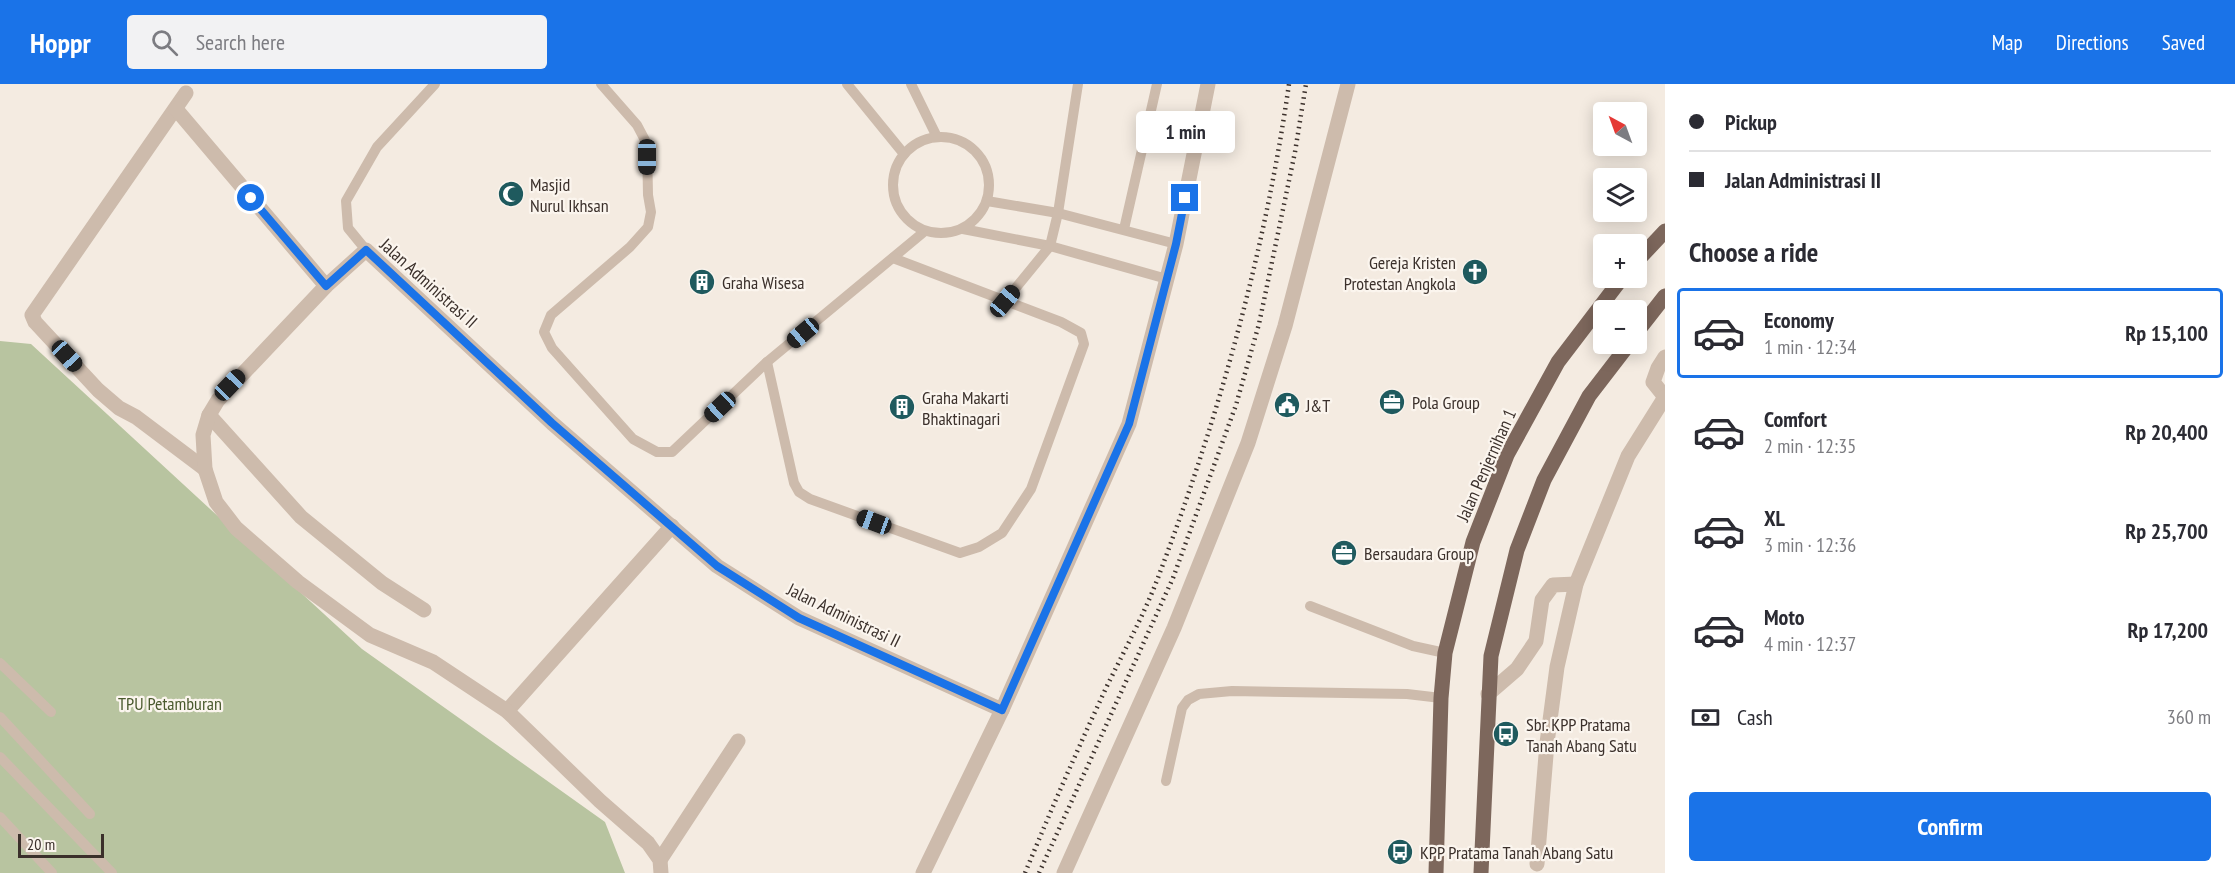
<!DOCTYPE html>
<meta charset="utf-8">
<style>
body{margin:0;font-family:"PT Sans Narrow",sans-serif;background:#f2f2f3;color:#2b2b33;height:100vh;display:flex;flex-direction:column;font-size:22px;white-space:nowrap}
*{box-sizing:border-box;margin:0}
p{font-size:20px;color:#7c7c81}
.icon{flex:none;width:33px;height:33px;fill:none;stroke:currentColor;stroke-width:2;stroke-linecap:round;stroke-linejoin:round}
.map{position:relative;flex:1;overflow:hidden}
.side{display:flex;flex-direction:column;background:#fff;width:570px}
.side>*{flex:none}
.guide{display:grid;align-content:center;height:132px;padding:0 24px;background:#fff}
.needle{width:39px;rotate:319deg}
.fabs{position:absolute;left:1593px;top:18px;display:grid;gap:12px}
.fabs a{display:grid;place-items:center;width:54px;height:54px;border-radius:6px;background:#fff;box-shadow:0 3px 15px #0003;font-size:30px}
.scale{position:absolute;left:18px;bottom:15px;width:86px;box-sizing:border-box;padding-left:6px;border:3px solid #3b302b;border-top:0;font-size:16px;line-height:21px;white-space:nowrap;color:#3b302b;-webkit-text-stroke:4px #fbf5ee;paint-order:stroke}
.end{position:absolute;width:27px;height:27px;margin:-14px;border:8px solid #1a73e8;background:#fff;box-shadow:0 0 0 3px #fff}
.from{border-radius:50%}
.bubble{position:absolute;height:42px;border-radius:6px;background:#fff;box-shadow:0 3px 15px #0003;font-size:20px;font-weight:700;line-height:42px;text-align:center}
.car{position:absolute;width:18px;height:36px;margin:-18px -9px;border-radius:8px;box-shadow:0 0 4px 2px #0007;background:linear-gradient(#222 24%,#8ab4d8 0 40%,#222 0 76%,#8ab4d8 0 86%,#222 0)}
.guide b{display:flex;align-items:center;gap:21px;height:57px;font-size:22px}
.guide b+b{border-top:2px solid #e1e1e2}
.guide i{width:15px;height:15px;background:#2b2b33}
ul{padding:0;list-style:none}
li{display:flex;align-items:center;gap:18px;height:90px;margin:0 12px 9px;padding:0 12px;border:3px solid transparent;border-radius:6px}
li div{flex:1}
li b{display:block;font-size:22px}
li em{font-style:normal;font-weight:700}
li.active{border-color:#1a73e8}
li>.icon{width:54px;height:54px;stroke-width:1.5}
h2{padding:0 24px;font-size:27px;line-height:72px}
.pay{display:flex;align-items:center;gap:15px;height:66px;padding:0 24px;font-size:22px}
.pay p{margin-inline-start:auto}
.action{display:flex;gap:12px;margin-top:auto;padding:12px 24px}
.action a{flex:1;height:69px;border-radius:6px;background:#1a73e8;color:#fff;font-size:24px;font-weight:700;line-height:69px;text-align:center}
header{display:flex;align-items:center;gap:36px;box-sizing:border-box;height:84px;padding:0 30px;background:#1a73e8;color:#fff}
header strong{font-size:28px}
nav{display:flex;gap:33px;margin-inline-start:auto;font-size:21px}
.search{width:420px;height:54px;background:#f2f2f3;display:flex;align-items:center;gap:15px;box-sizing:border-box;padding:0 21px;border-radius:6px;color:#7c7c81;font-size:22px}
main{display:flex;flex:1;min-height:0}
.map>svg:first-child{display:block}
</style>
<header>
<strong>Hoppr</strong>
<div class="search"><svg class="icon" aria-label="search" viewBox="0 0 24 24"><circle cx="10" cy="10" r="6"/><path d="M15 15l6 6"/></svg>Search here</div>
<nav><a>Map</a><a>Directions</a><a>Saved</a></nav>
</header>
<main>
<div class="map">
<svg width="1665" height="789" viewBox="0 0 1665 789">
<rect width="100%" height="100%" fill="#f4ebe1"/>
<path fill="#b8c4a0" d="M 0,257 L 31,260 L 362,565 L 605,738 L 625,789 L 0,789 Z"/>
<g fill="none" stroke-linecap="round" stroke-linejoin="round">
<g stroke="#cdbbac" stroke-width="10">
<path d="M 601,0 L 637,41 L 647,60 L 648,111 L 651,128 L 648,143 L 630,163 L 551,231 L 544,248 L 552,264 L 633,355 L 657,368 L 672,368 L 767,278 L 925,147"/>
<path d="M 847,0 L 904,70"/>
<path d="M 911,0 L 937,53"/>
<circle cx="941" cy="101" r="48"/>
<path d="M 987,117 L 1058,129 L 1176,160"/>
<path d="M 963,145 L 1050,162 L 1167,195"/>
<path d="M 1124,145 L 1157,0"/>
<path d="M 366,166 L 348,144 L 346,117 L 377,63 L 435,0"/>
<path d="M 1005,217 L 1050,162 L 1058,129 L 1078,0"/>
<path d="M 767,278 L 794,399 L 799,408 L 810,415 L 960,469 L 979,463 L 1002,449 L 1031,405 L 1084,260 L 1081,249 L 1061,238 L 893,174"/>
<path d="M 1310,522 L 1413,562 L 1445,569"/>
<path d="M 0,579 L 51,628"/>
<path d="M 0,633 L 90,730"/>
<path d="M 0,673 L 112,789"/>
<path d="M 1166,697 L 1182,624 L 1188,616 L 1199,610 L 1232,607 L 1407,610 L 1441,614"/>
<path d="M 0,733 L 52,789"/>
</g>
<g stroke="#cdbbac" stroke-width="15">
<path d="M 186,9 L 32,231 L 35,238 L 98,306 L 119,324 L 136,333 L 205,385"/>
<path d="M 176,25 L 326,202"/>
<path d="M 1665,313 L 1653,298 L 1658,284 L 1665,273"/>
<path d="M 209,331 L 301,433 L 382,499 L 424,526"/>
<path d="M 1488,610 L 1517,585 L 1536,557 L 1542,516 L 1553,501 L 1576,500"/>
<path d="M 507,627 L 672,442"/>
<path d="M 660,776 L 738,657"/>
<path d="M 1537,780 L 1547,659 L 1557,583 L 1576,500 L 1628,372 L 1665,313"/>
<path d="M 661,789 L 660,776 L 648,759 L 600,717 L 507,627 L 433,578 L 370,551 L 298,498 L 236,444 L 216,418 L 205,385 L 203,351 L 209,331 L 218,316 L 326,202 L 366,166 L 552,339 L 717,482 L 799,534 L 1002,626"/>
<path d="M 923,789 L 1002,626 L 1129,340 L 1176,160 L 1208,0"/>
<path d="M 1064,789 L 1174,544 L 1248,359 L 1285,242 L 1348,0"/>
</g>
<g stroke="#7d675c" stroke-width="15">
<path d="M 1636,178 L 1665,147"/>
<path d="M 1636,249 L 1665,212"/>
<path d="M 1436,789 L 1441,614 L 1445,569 L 1473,458 L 1507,371 L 1558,278 L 1622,194"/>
<path d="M 1481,789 L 1491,572 L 1517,466 L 1544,396 L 1589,312 L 1629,260"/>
</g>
<g stroke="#3b302b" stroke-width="4.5" stroke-dasharray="1.5 4.5" stroke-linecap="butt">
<path d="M 1025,789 C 1051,726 1078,664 1107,602 C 1125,565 1145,529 1159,491 C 1219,332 1265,168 1289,0"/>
<path d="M 1039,789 L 1173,494 L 1236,321 L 1259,240 L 1295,68 L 1306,0"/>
</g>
</g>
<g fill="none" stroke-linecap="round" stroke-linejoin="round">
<path stroke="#1a73e8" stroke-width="8" d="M 251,114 L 326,202 L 366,166 L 552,339 L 717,482 L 799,534 L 1002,626 L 1129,340 L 1176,160 L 1185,114"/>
</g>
<defs>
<g id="mosque-disc" transform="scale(1.35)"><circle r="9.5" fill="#1f5a5e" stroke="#fbf5ee"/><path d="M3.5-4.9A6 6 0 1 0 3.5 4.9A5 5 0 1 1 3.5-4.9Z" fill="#fff"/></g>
<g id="church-disc" transform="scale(1.35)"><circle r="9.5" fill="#1f5a5e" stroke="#fbf5ee"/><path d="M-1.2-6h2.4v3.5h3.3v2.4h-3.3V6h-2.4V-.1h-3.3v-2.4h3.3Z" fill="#fff"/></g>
<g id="building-disc" transform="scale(1.35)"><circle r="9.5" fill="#1f5a5e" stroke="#fbf5ee"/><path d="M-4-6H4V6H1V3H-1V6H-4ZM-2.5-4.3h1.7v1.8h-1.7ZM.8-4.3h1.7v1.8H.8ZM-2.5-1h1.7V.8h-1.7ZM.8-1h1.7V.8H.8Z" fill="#fff"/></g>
<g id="office-disc" transform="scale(1.35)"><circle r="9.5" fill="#1f5a5e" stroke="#fbf5ee"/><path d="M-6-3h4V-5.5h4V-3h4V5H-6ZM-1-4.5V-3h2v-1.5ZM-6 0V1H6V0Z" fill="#fff"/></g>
<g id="civic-disc" transform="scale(1.35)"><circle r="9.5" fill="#1f5a5e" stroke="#fbf5ee"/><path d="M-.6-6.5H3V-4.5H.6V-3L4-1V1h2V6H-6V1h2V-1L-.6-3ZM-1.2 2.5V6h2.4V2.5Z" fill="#fff"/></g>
<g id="bus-disc" transform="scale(1.35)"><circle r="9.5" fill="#1f5a5e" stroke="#fbf5ee"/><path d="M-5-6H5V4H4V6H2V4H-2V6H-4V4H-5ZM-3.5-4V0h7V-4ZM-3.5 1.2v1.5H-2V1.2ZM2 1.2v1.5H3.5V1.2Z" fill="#fff"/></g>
</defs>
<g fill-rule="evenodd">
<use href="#mosque-disc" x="511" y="110"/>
<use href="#church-disc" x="1475" y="188"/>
<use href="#building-disc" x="702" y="198"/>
<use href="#office-disc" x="1392" y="318"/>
<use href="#civic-disc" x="1287" y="321"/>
<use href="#building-disc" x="902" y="323"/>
<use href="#office-disc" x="1344" y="469"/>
<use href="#bus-disc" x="1506" y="650"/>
<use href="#bus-disc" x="1400" y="768"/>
</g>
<g text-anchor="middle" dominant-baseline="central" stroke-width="4.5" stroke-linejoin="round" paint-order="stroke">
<g font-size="18" fill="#3b302b" stroke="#fbf5ee" text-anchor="start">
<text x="530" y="100">Masjid<tspan x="530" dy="21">Nurul Ikhsan</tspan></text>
<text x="1456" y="178" text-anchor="end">Gereja Kristen<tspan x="1456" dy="21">Protestan Angkola</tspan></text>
<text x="722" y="198">Graha Wisesa</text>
<text x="922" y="313">Graha Makarti<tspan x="922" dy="21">Bhaktinagari</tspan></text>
<text x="1412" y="318">Pola Group</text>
<text x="1306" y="321">J&amp;T</text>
<text x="1364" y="469">Bersaudara Group</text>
<text x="1526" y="640">Sbr. KPP Pratama<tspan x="1526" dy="21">Tanah Abang Satu</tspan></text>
<text x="1420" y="768">KPP Pratama Tanah Abang Satu</text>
</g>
<g font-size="18" fill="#3b302b" stroke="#fbf5ee">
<text transform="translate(429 199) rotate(42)">Jalan Administrasi II</text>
<text transform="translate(1486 381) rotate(-66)">Jalan Penjernihan 1</text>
<text transform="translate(844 531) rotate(26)">Jalan Administrasi II</text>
</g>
<g font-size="18" fill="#4a5a2e" stroke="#fbf5ee">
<text x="170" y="619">TPU Petamburan</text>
</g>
</g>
</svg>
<div class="fabs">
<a><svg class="needle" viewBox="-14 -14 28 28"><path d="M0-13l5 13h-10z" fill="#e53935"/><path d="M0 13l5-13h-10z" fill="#7c7c81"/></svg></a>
<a><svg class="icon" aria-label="layers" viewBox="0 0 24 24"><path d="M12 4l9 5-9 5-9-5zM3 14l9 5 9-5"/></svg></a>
<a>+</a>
<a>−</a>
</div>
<div class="scale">20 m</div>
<i class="end from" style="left:251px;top:114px"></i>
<i class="end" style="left:1185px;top:114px"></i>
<div class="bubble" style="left:1136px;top:27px;width:99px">1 min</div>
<i class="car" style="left:647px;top:73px;rotate:180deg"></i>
<i class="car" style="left:1005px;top:217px;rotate:40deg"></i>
<i class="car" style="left:803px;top:249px;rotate:230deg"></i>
<i class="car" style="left:67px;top:272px;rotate:137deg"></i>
<i class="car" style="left:230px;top:301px;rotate:44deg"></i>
<i class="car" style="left:720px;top:323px;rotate:227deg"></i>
<i class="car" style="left:874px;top:438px;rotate:290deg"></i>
</div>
<section class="side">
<div class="guide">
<b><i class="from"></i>Pickup</b>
<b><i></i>Jalan Administrasi II</b>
</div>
<h2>Choose a ride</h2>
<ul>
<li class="active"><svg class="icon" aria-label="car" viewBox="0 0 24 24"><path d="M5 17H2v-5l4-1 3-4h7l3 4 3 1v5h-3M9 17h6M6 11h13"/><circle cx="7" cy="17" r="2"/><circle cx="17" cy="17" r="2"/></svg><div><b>Economy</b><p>1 min · 12:34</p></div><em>Rp 15,100</em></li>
<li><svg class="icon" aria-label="car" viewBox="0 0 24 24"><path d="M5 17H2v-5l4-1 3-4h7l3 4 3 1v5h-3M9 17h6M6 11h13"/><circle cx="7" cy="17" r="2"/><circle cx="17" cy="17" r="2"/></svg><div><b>Comfort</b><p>2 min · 12:35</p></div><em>Rp 20,400</em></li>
<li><svg class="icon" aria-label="car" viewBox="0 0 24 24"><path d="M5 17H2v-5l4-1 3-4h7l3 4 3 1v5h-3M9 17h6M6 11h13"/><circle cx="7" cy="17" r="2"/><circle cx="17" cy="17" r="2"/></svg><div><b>XL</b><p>3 min · 12:36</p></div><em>Rp 25,700</em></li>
<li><svg class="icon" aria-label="car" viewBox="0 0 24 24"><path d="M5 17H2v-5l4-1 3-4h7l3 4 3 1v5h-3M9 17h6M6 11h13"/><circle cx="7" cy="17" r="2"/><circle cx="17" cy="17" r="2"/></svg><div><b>Moto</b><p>4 min · 12:37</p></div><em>Rp 17,200</em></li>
</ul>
<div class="pay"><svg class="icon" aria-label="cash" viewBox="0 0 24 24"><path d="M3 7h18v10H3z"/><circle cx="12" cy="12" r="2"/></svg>Cash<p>360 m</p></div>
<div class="action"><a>Confirm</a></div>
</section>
</main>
